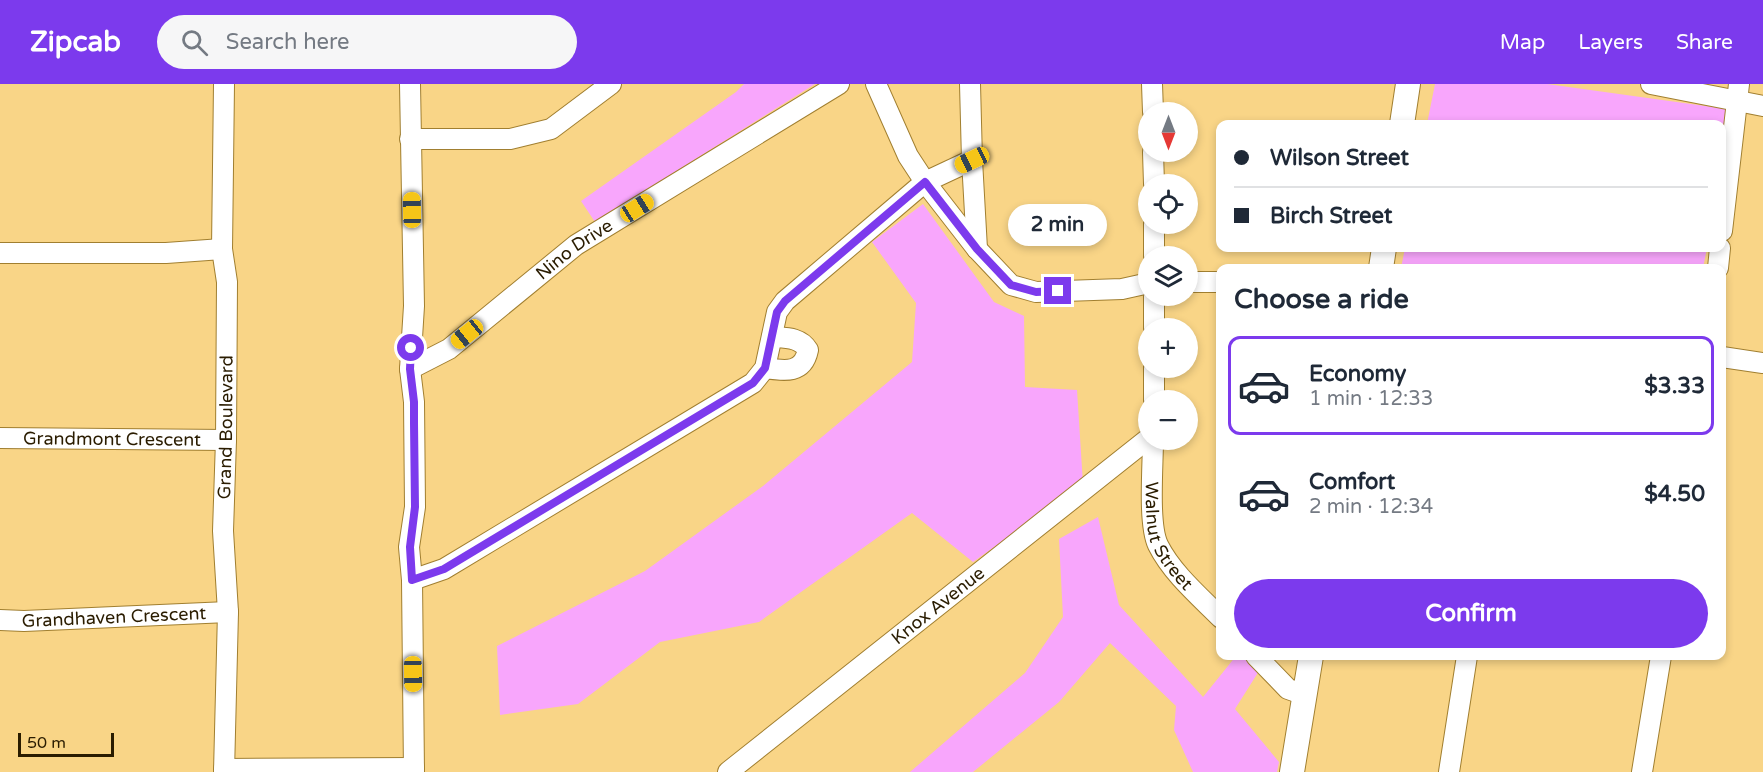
<!DOCTYPE html>
<meta charset="utf-8">
<style>
body{margin:0;font-family:"Varela Round",sans-serif;background:#f6f6f7;color:#1f2937;height:100vh;display:flex;flex-direction:column;font-size:22px;white-space:nowrap}
*{box-sizing:border-box;margin:0}
p{font-size:20px;color:#747a83}
.icon{flex:none;width:33px;height:33px;fill:none;stroke:currentColor;stroke-width:2;stroke-linecap:round;stroke-linejoin:round}
.map{position:relative;flex:1;overflow:hidden}
.panel{position:absolute;left:1216px;top:180px;width:510px;height:396px;display:flex;flex-direction:column;background:#fff;border-radius:12px;box-shadow:0 3px 9px #0003}
.panel>*{flex:none}
.hud{position:absolute;left:1216px;top:36px;width:510px;height:132px;border-radius:12px;box-shadow:0 3px 9px #0003;display:grid;align-content:center;height:132px;padding:0 18px;background:#fff}
.needle{width:39px;rotate:180deg}
.controls{position:absolute;left:1138px;top:18px;display:grid;gap:12px}
.controls a{display:grid;place-items:center;width:60px;height:60px;border-radius:50%;background:#fff;box-shadow:0 3px 9px #0003;font-size:30px}
.scale{position:absolute;left:18px;bottom:15px;width:96px;box-sizing:border-box;padding-left:6px;border:3px solid #2a1c00;border-top:0;font-size:16px;line-height:21px;white-space:nowrap;color:#2a1c00;-webkit-text-stroke:4px #f9d587;paint-order:stroke}
.end{position:absolute;width:27px;height:27px;margin:-14px;border:8px solid #7c3aed;background:#fff;box-shadow:0 0 0 3px #fff}
.from{border-radius:50%}
.bubble{position:absolute;height:42px;border-radius:21px;background:#fff;box-shadow:0 3px 9px #0003;font-size:20px;font-weight:800;line-height:42px;text-align:center}
.car{position:absolute;width:18px;height:36px;margin:-18px -9px;border-radius:8px;box-shadow:0 0 4px 2px #0007;background:linear-gradient(#f5c518 24%,#345 0 40%,#f5c518 0 76%,#345 0 86%,#f5c518 0)}
.hud b{display:flex;align-items:center;gap:21px;height:57px;font-size:22px}
.hud b+b{border-top:2px solid #e0e1e3}
.hud i{width:15px;height:15px;background:#1f2937}
ul{padding:0;list-style:none}
li{display:flex;align-items:center;gap:18px;height:99px;margin:0 12px 9px;padding:0 6px;border:3px solid transparent;border-radius:12px}
li div{flex:1}
li b{display:block;font-size:22px}
li em{font-style:normal;font-weight:800}
li.selected{border-color:#7c3aed}
li>.icon{width:54px;height:54px;stroke-width:1.5}
h2{padding:0 18px;font-size:27px;line-height:72px}
.action{display:flex;gap:12px;margin-top:auto;padding:12px 18px}
.action a{flex:1;height:69px;border-radius:36px;background:#7c3aed;color:#fff;font-size:24px;font-weight:800;line-height:69px;text-align:center}
header{display:flex;align-items:center;gap:36px;box-sizing:border-box;height:84px;padding:0 30px;background:#7c3aed;color:#fff}
header strong{font-size:28px}
nav{display:flex;gap:33px;margin-inline-start:auto;font-size:21px}
.search{width:420px;height:54px;background:#f6f6f7;display:flex;align-items:center;gap:15px;box-sizing:border-box;padding:0 21px;border-radius:33px;color:#747a83;font-size:22px}
.map>svg:first-child{display:block}
</style>
<header>
<strong>Zipcab</strong>
<div class="search"><svg class="icon" aria-label="search" viewBox="0 0 24 24"><circle cx="10" cy="10" r="6"/><path d="M15 15l6 6"/></svg>Search here</div>
<nav><a>Map</a><a>Layers</a><a>Share</a></nav>
</header>
<div class="map">
<svg width="1763" height="688" viewBox="0 0 1763 688">
<rect width="100%" height="100%" fill="#f9d587"/>
<g fill="#f8a6fc">
<path d="M 744,0 L 815,0 L 595,138 L 581,117 L 736,8 Z"/>
<path d="M 1435,0 L 1547,0 L 1727,25 L 1722,59 L 1722,40 L 1427,40 Z"/>
<path d="M 923,120 L 994,218 L 1024,232 L 1025,303 L 1077,306 L 1083,400 L 973,478 L 912,429 L 759,538 L 660,558 L 578,620 L 500,631 L 497,562 L 645,487 L 763,402 L 912,278 L 916,219 L 872,158 Z"/>
<path d="M 1405,164 L 1707,164 L 1703,184 L 1401,184 Z"/>
<path d="M 1098,433 L 1119,521 L 1203,613 L 1236,572 L 1241,572 L 1259,587 L 1235,625 L 1279,678 L 1277,688 L 1193,688 L 1174,646 L 1176,622 L 1110,559 L 1059,618 L 973,688 L 910,688 L 1025,589 L 1063,533 L 1059,455 Z"/>
</g>
<g fill="none" stroke-linecap="round" stroke-linejoin="round">
<g stroke="#a17f30" stroke-width="22">
<g id="minor">
<path d="M 410,0 L 414,222 L 410,285 L 414,318 L 415,423 L 409,463 L 412,496 L 414,688"/>
<path d="M 876,0 L 908,72 L 925,98 L 977,165 L 1011,201 L 1036,208 L 1122,205 L 1149,199"/>
<path d="M 970,0 L 972,76 L 977,165"/>
<path d="M 1152,0 L 1153,28"/>
<path d="M 1651,0 L 1763,22"/>
<path d="M 410,55 L 510,55 L 551,45 L 611,0"/>
<path d="M 1153,68 L 1154,100"/>
<path d="M 1154,140 L 1154,172"/>
<path d="M 1722,147 L 1739,0"/>
<path d="M 0,169 L 166,169 L 222,165"/>
<path d="M 1718,184 L 1720,164"/>
<path d="M 1188,198 L 1221,198"/>
<path d="M 1154,244 L 1154,212"/>
<path d="M 1722,273 L 1763,279"/>
<path d="M 765,284 C 785,287 803,290 808,266 C 800,253 786,254 772,253"/>
<path id="s1" d="M 410,285 L 449,265 L 576,161 L 839,0"/>
<path d="M 1154,316 L 1154,284"/>
<path id="s2" d="M 0,354 L 226,356"/>
<path id="s3" d="M 1153,356 C 1153,381 1148,440 1158,461 C 1172,489 1199,512 1221,534"/>
<path d="M 412,496 L 444,485 L 753,299 L 765,284 L 777,228 L 785,217 L 925,98 L 972,76"/>
<path id="s4" d="M 0,536 L 24,537 L 228,528"/>
<path d="M 1256,572 L 1288,605 L 1305,611"/>
<path d="M 224,685 L 414,684"/>
<path id="s5" d="M 224,688 L 228,528 L 223,447 L 226,356 L 227,198 L 222,165 L 224,0"/>
<path id="s6" d="M 728,688 L 1149,354"/>
<path d="M 1449,688 L 1467,572"/>
<path d="M 1642,688 L 1661,572"/>
</g>
</g>
<g stroke="#a17f30" stroke-width="26">
<g id="major">
<path d="M 1402,40 L 1408,0"/>
<path d="M 1381,184 L 1384,164"/>
<path d="M 1292,688 L 1311,572"/>
</g>
</g>
<use href="#minor" stroke="#fff" stroke-width="20"/>
<use href="#major" stroke="#fff" stroke-width="24"/>
</g>
<g fill="none" stroke-linecap="round" stroke-linejoin="round">
<path stroke="#7c3aed" stroke-width="8" d="M 411,264 L 410,285 L 414,318 L 414,339 L 415,423 L 410,463 L 412,496 L 444,485 L 753,299 L 765,284 L 777,228 L 785,217 L 925,98 L 977,165 L 1011,201 L 1036,208 L 1058,207"/>
</g>
<g text-anchor="middle" dominant-baseline="central" stroke-width="4.5" stroke-linejoin="round" paint-order="stroke">
<g font-size="18" fill="#2a1c00" stroke="#f9d587">
<text stroke="none"><textPath href="#s1" startOffset="204">Nino Drive</textPath></text>
<text stroke="none"><textPath href="#s5" startOffset="345">Grand Boulevard</textPath></text>
<text stroke="none"><textPath href="#s2" startOffset="112">Grandmont Crescent</textPath></text>
<text stroke="none"><textPath href="#s3" startOffset="100">Walnut Street</textPath></text>
<text stroke="none"><textPath href="#s6" startOffset="268">Knox Avenue</textPath></text>
<text stroke="none"><textPath href="#s4" startOffset="114">Grandhaven Crescent</textPath></text>
</g>
</g>
</svg>
<div class="controls">
<a><svg class="needle" viewBox="-14 -14 28 28"><path d="M0-13l5 13h-10z" fill="#e53935"/><path d="M0 13l5-13h-10z" fill="#747a83"/></svg></a>
<a><svg class="icon" aria-label="locate" viewBox="0 0 24 24"><circle cx="12" cy="12" r="6"/><path d="M12 2v4M12 18v4M2 12h4M18 12h4"/></svg></a>
<a><svg class="icon" aria-label="layers" viewBox="0 0 24 24"><path d="M12 4l9 5-9 5-9-5zM3 14l9 5 9-5"/></svg></a>
<a>+</a>
<a>−</a>
</div>
<div class="scale">50 m</div>
<i class="end from" style="left:411px;top:264px"></i>
<i class="end" style="left:1058px;top:207px"></i>
<div class="bubble" style="left:1008px;top:120px;width:99px">2 min</div>
<i class="car" style="left:972px;top:76px;rotate:245deg"></i>
<i class="car" style="left:637px;top:124px;rotate:58deg"></i>
<i class="car" style="left:412px;top:126px;rotate:359deg"></i>
<i class="car" style="left:467px;top:250px;rotate:231deg"></i>
<i class="car" style="left:413px;top:590px;rotate:179deg"></i>
<div class="hud">
<b><i class="from"></i>Wilson Street</b>
<b><i></i>Birch Street</b>
</div>
<section class="panel">
<h2>Choose a ride</h2>
<ul>
<li class="selected"><svg class="icon" aria-label="car" viewBox="0 0 24 24"><path d="M5 17H2v-5l4-1 3-4h7l3 4 3 1v5h-3M9 17h6M6 11h13"/><circle cx="7" cy="17" r="2"/><circle cx="17" cy="17" r="2"/></svg><div><b>Economy</b><p>1 min · 12:33</p></div><em>$3.33</em></li>
<li><svg class="icon" aria-label="car" viewBox="0 0 24 24"><path d="M5 17H2v-5l4-1 3-4h7l3 4 3 1v5h-3M9 17h6M6 11h13"/><circle cx="7" cy="17" r="2"/><circle cx="17" cy="17" r="2"/></svg><div><b>Comfort</b><p>2 min · 12:34</p></div><em>$4.50</em></li>
</ul>
<div class="action"><a>Confirm</a></div>
</section>
</div>
